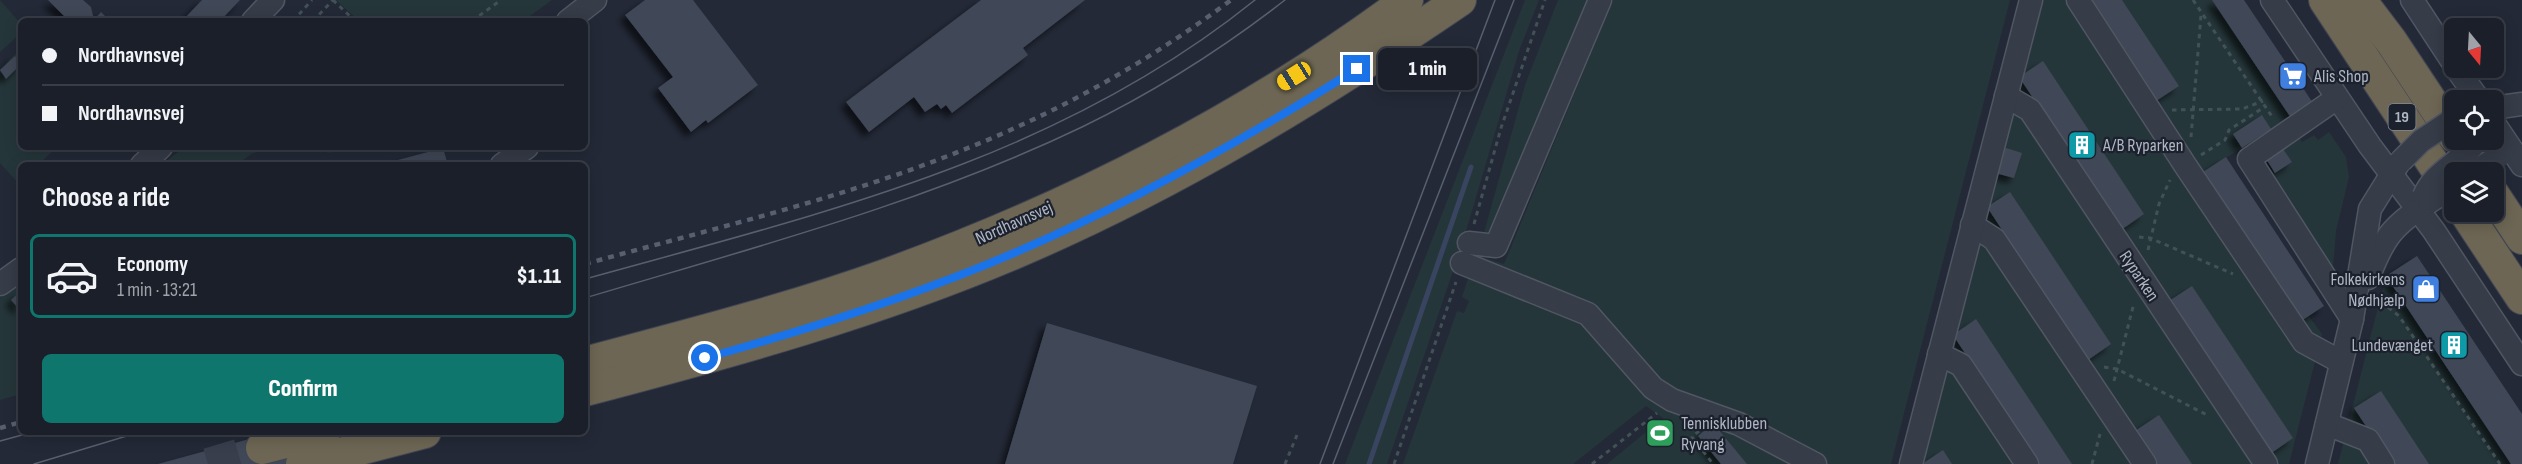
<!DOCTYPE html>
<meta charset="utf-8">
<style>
body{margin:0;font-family:"Sofia Sans Condensed",sans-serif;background:#272c35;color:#f1f3f6;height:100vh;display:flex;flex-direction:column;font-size:22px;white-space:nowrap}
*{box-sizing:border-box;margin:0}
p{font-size:20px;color:#9fa2a8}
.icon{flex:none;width:33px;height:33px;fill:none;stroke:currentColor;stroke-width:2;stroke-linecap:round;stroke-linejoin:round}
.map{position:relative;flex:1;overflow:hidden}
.drawer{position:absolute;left:18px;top:162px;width:570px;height:273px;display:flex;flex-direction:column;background:#1a1f29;border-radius:9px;box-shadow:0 3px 15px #0003,0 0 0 2px #383d46}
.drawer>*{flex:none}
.banner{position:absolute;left:18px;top:18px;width:570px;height:132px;border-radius:9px;box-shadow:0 3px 15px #0003,0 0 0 2px #383d46;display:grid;align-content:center;height:132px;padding:0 24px;background:#1a1f29}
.needle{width:39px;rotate:162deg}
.tools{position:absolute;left:2444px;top:18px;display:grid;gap:12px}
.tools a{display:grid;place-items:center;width:60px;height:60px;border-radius:9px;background:#1a1f29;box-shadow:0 3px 15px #0003,0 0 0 2px #383d46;font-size:30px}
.end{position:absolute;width:27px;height:27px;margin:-14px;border:8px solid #1a73e8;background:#fff;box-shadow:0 0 0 3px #fff}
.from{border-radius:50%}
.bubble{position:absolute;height:42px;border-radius:9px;background:#1a1f29;box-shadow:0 3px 15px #0003,0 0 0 2px #383d46;font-size:20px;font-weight:800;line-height:42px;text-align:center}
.car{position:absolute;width:18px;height:36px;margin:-18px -9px;border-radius:8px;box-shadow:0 0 4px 2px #0007;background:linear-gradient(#f5c518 24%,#345 0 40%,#f5c518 0 76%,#345 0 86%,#f5c518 0)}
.banner b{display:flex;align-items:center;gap:21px;height:57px;font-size:22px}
.banner b+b{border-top:2px solid #383d46}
.banner i{width:15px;height:15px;background:#f1f3f6}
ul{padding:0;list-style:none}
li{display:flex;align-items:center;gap:18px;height:84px;margin:0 12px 9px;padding:0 12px;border:3px solid transparent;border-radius:9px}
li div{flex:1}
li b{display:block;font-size:22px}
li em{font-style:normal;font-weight:800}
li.on{border-color:#0f766e}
li>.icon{width:54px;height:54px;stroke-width:1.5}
h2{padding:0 24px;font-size:27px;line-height:72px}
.cta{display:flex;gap:12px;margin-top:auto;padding:12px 24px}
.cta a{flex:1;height:69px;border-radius:9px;background:#0f766e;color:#fff;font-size:24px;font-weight:800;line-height:69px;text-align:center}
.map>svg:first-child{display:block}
</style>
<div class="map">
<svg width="2522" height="464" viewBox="0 0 2522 464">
<defs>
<filter id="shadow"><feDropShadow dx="-5.5" dy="5.5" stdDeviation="3" flood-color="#0009"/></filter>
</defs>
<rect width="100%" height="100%" fill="#232937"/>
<g fill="#25363a">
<path d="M 0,0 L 21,24 L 21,33 L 0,52 Z"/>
<path d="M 336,0 L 552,0 L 523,21 L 359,21 Z"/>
<path d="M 1525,0 L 1539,0 L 1519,51 L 1462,245 L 1387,464 L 1345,464 Z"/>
<path d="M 1558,0 L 1589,0 L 1494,234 L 1483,236 L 1525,85 Z"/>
<path d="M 1613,0 L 2010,0 L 1891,464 L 1607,464 L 1663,418 L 1646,406 L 1573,464 L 1403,464 L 1457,311 L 1464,313 L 1469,301 L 1462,297 L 1476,255 L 1504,264 Z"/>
<path d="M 2039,0 L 2212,0 L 2291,118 L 2203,172 L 2322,334 L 2289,464 L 1919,464 Z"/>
<path d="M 21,49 L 21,147 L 57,147 L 38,165 L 21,165 L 19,184 L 0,163 L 0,69 Z"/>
<path d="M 2329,132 L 2346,157 L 2349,177 L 2336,231 L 2333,268 L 2324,266 L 2319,259 L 2324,254 L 2262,159 L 2265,157 L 2276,173 L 2291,162 L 2281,146 L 2298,136 L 2302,142 L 2314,135 L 2318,140 Z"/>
<path d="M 185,147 L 303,147 L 339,154 L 289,147 L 268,149 L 251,154 L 237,165 L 161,165 Z"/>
<path d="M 2386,276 L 2511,464 L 2338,464 Z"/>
<path d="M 21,282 L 21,394 L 0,400 L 0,298 Z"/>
</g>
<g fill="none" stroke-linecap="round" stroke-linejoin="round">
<path stroke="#394560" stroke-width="5" d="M 1369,464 L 1471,167"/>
</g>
<g fill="#3f4757" filter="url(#shadow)">
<path d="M 48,0 L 83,0 L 91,7 L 94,20 L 101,12 L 110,21 L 69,21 Z"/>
<path d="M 202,0 L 240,0 L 220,21 L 182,21 Z"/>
<path d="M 645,0 L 693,0 L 758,85 L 708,123 L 706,120 L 691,132 L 658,88 L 673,77 L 625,15 Z"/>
<path d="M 981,0 L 1085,0 L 1023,48 L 1028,55 L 952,113 L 946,105 L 941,109 L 937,104 L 925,112 L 914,97 L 869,132 L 846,102 Z"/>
<path d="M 2090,0 L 2122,0 L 2179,86 L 2156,101 Z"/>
<path d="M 2212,0 L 2244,0 L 2313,103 L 2291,118 Z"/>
<path d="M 15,56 L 21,64 L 6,79 L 0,70 Z"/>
<path d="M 2043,61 L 2144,214 L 2121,230 L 2019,77 Z"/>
<path d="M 2262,115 L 2271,129 L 2242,148 L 2233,134 Z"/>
<path d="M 2281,146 L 2292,162 L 2275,173 L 2265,157 Z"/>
<path d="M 2003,147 L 2022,153 L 2014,178 L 1995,173 Z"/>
<path d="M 443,148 L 448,165 L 383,165 L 383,164 Z"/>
<path d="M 2226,157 L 2324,306 L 2301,321 L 2203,172 Z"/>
<path d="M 2010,192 L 2111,344 L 2088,360 L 1987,207 Z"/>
<path d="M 2417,256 L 2522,414 L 2522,464 L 2511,464 L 2386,276 Z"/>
<path d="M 2192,286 L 2293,438 L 2270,454 L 2169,301 Z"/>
<path d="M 21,291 L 21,307 L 19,309 L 11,300 Z"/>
<path d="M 1976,319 L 2072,464 L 2038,464 L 1953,335 Z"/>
<path d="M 1047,323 L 1257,386 L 1233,464 L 1005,464 Z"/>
<path d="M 2381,391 L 2429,464 L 2391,464 L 2354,408 Z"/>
<path d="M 2159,415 L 2192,464 L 2157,464 L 2135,431 Z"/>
<path d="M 1713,423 L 1747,464 L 1721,464 L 1698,436 Z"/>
<path d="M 275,432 L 413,432 L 352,464 L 158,464 Z"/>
<path d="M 1943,450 L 1952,464 L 1922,464 Z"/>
</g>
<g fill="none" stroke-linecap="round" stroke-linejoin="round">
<path stroke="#383e4c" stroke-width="32" stroke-dasharray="32 16" stroke-linecap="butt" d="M 208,464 L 262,448"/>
<g stroke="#515663" stroke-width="25">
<g id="minor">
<path d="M 2078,0 L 2185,165 L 2304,342 L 2341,362"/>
<path d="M 2272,0 L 2370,146 L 2434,231 L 2522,364"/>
<path d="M 2412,0 L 2454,64"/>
<path d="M 253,21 L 273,0"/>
<path d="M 568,21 L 595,0"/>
<path d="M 2456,68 L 2479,100"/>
<path d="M 2006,96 L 2030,110 L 2266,464"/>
<path d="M 2337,98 L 2249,159 L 2352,319"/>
<path d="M 2493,108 L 2522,104"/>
<path d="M 2493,122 L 2522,165"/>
<path d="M 142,165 L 161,147"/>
<path d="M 502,165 L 527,147"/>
<path d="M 1972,225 L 1994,239 L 2145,464"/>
<path d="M 1469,243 L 1496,246 L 1600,0"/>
<path d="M 1462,263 L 1588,314 L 1653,388 L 1672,400 L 1739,424 L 1815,464"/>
<path d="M 2368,278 C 2384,237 2392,226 2429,202"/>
<path d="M 0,284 L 21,269"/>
<path d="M 1939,354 L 1961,365 L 2027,464"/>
<path d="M 2327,424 L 2368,440 L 2383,464"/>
<path d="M 1911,464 L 2031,0"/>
<path d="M 2317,464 L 2352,319 L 2370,209 L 2398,164"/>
</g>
</g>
<g stroke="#414653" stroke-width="34">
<g id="highway">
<path d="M 2325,0 L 2454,195"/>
<path d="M 2360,0 L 2391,41 L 2454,136"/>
<path d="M 2493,194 L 2522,238"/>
<path d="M 2465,212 L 2522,298"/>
<path d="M 585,363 C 686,336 788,310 886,275 C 1070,208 1250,117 1407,0"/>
<path d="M 585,390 C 730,352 875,312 1014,253 C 1172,186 1319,96 1460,0"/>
<path d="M 262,448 L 324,432"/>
<path d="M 302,464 L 425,432"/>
</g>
</g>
<g stroke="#425156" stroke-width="3" stroke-dasharray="4.5 4.5" stroke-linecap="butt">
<path d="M 333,0 L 355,21"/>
<path d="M 2193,0 L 2273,118"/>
<path d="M 293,21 L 312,0"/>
<path d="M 313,21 L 333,0"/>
<path d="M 472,21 L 501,0"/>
<path d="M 2172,110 L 2242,109 L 2263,101"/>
<path d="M 2191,137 L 2201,15"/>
<path d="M 2201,155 L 2225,140 L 2229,130 L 2266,106"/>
<path d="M 1474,224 L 1501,128 L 1545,0"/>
<path d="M 2139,237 L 2150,238 L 2233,274"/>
<path d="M 2148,250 L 2159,204 L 2170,180"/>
<path d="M 2374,296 L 2399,316 L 2500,464"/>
<path d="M 2104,367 L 2117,369 L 2209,416"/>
<path d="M 2114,381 L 2134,303"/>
<path d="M 1699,431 L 1692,437 L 1713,464"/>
<path d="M 1285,464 L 1297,435"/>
<path d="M 1394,464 L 1456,282"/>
<path d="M 1592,464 L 1657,413"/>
<path d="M 2092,464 L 2100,434"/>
</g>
<use href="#minor" stroke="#363c48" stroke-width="22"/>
<use href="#highway" stroke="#6d6654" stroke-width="32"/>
<g stroke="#585f6f" stroke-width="1.5">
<path d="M 585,279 C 823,213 1058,159 1255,0"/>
<path d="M 585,298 C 752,248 924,203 1082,127 C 1154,92 1222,49 1285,0"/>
<path d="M 0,441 L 33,432"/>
<path d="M 34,464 L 140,432"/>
<path d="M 1320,464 L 1495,0"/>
<path d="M 1333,464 L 1514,0"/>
</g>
<g stroke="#585f6f" stroke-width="4.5" stroke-dasharray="6 6" stroke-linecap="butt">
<path d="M 585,264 C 711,229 841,199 963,150 C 1059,112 1148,62 1231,0"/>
<path d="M 0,428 L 21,422"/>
</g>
<g stroke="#515663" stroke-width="25" stroke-linecap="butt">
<g id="minor-bridge">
<path d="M 2401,161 L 2421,141 L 2454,119"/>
<path d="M 2474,172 L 2498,157"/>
<path d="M 2424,196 C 2435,170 2463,162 2477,140"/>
<path d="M 2429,202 L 2454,186"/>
</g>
</g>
<use href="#minor-bridge" stroke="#363c48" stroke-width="22"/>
</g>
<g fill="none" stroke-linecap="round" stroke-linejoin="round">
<path stroke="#1a73e8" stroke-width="8" d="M 705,358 C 810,329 914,296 1014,253 C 1134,202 1247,138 1357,69"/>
</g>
<defs>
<g id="supermarket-square" transform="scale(1.5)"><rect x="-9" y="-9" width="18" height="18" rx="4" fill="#3f7fe0" stroke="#1b212d"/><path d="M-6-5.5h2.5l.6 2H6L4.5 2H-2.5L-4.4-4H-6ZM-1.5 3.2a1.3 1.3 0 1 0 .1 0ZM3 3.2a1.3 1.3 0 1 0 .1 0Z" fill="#fff"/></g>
<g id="building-square" transform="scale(1.5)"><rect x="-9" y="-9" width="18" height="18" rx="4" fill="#0f9aa8" stroke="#1b212d"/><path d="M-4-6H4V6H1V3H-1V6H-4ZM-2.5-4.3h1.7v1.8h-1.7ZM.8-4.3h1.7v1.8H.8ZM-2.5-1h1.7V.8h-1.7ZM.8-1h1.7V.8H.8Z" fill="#fff"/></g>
<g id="shop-square" transform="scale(1.5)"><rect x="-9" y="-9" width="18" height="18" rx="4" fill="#3f7fe0" stroke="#1b212d"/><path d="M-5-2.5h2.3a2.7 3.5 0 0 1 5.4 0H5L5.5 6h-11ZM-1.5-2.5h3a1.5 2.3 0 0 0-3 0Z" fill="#fff"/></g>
<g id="stadium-square" transform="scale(1.5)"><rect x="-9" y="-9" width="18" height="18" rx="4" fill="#2e9e5b" stroke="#1b212d"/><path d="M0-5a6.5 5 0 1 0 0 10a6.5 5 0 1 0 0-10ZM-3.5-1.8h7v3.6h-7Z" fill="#fff"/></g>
</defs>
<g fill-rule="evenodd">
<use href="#supermarket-square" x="2293" y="76"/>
<use href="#building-square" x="2082" y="145"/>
<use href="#shop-square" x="2426" y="289"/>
<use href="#building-square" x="2454" y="345"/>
<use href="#stadium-square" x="1660" y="433"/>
</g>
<g text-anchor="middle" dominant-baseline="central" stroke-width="4.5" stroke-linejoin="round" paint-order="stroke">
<rect fill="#1b212d" stroke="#848997" stroke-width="1.5" x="2388.5" y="104" width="27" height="26" rx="4.5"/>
<g font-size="16" font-weight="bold" fill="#b1b6c4">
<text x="2402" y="117">19</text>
</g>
<g font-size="18" fill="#b1b6c4" stroke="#1b212d" text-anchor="start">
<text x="2314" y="76">Alis Shop</text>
<text x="2103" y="145">A/B Ryparken</text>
<text x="2405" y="279" text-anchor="end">Folkekirkens<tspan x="2405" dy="21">Nødhjælp</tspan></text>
<text x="2433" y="345" text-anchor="end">Lundevænget</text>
<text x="1681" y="423">Tennisklubben<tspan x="1681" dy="21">Ryvang</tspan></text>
</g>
<g font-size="18" fill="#b1b6c4" stroke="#1b212d">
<text transform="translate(1014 223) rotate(-24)">Nordhavnsvej</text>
<text transform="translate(2139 276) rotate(56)">Ryparken</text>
</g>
</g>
</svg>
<div class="tools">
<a><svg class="needle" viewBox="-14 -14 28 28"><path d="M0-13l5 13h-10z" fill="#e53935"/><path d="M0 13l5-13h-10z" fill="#9fa2a8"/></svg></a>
<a><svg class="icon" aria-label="locate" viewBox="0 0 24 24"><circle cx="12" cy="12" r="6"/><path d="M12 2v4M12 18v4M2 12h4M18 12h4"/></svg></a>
<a><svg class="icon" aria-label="layers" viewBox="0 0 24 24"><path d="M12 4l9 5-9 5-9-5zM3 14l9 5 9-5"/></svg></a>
</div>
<i class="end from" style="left:705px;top:358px"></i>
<i class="end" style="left:1357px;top:69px"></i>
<div class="bubble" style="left:1378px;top:48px;width:99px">1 min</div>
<i class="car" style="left:1294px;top:76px;rotate:238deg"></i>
<div class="banner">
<b><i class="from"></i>Nordhavnsvej</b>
<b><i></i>Nordhavnsvej</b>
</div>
<section class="drawer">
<h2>Choose a ride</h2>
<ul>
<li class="on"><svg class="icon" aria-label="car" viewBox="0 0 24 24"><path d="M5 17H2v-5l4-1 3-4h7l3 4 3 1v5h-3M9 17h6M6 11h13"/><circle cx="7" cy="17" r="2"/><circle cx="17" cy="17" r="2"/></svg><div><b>Economy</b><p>1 min · 13:21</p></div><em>$1.11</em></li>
</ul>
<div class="cta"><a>Confirm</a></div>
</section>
</div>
